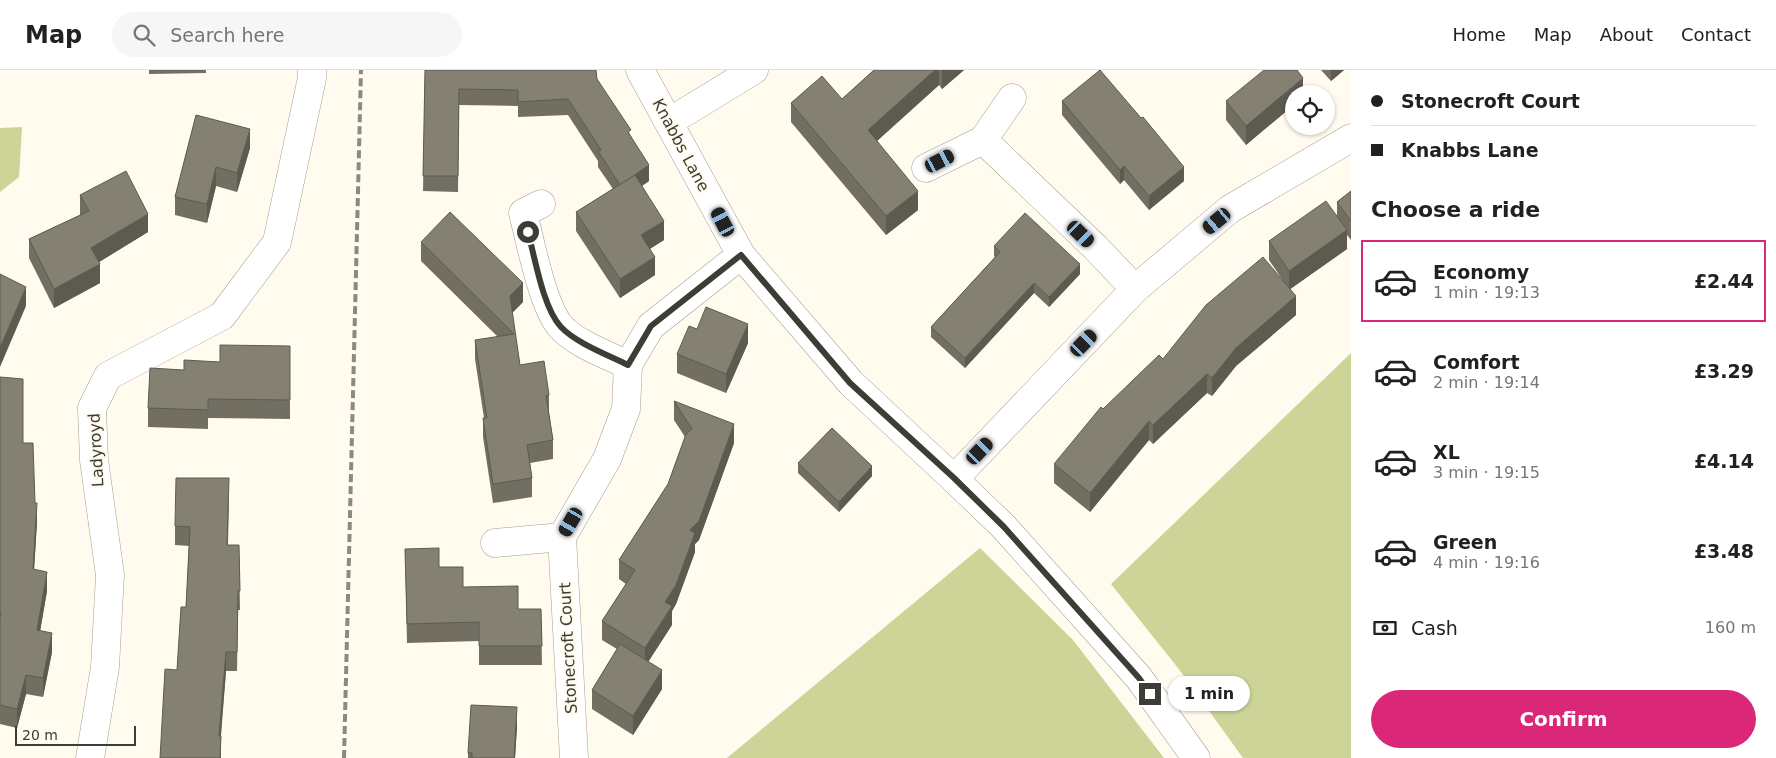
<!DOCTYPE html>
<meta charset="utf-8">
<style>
body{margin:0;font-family:"DejaVu Sans",sans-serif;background:#f6f6f6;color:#202124;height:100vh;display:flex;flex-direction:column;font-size:19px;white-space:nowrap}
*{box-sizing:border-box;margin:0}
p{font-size:16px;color:#757577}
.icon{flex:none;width:28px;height:28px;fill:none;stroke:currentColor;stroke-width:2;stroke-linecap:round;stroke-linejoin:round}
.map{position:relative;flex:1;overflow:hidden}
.panel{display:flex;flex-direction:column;background:#fff;width:425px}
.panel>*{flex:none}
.hud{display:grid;align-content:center;height:110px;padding:0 20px;background:#fff}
.fabs{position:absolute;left:1285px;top:15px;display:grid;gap:10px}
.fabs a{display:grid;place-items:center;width:50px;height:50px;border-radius:50%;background:#fff;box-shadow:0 1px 4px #0004;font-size:25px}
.scale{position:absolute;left:15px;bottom:12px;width:121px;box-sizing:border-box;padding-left:5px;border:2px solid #3e3c36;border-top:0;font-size:14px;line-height:18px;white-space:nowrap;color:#3e3c36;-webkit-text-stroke:4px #fffbee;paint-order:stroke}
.end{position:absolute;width:22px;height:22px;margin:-11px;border:6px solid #3e3c36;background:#fff;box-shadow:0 0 0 2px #fff}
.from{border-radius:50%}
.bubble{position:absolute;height:35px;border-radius:18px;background:#fff;box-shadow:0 1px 4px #0004;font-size:16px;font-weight:600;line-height:35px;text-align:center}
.car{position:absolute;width:15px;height:30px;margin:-15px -8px;border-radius:6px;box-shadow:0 0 4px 1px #0007;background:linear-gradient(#222 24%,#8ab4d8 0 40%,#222 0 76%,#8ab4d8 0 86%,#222 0)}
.hud b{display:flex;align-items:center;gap:18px;height:48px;font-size:19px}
.hud b+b{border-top:1px solid #e0e0e0}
.hud i{width:12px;height:12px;background:#202124}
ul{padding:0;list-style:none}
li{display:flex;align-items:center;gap:15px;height:82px;margin:0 10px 8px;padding:0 10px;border:2px solid transparent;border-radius:0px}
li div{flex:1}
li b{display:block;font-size:19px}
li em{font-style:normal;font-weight:600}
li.current{border-color:#db2777}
li>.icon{width:45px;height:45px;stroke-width:1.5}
h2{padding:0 20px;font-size:22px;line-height:60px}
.pay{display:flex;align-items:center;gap:12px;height:55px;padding:0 20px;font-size:19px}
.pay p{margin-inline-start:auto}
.button{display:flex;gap:10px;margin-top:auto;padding:10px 20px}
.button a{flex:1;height:58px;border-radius:30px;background:#db2777;color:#fff;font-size:20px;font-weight:600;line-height:58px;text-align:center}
header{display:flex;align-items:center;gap:30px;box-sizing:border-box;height:70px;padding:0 25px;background:#fff;border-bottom:1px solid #e0e0e0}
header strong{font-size:24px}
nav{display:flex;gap:28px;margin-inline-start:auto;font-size:18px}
.search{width:350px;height:45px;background:#f6f6f6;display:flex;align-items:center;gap:12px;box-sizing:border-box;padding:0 18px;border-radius:28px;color:#757577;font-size:19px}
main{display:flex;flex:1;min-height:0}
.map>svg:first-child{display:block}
</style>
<header>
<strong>Map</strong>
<div class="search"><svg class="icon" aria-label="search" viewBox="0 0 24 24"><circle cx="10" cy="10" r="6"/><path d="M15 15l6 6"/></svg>Search here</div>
<nav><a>Home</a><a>Map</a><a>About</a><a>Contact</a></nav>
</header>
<main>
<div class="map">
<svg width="1351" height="688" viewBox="0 0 1351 688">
<rect width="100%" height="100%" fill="#fffbee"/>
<g fill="#cdd498">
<path d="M 22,57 L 19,107 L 0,122 L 0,58 Z"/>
<path d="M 1351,283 L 1351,688 L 1243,688 L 1178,598 L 1111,514 Z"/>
<path d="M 980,478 L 1073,570 L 1164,688 L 727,688 Z"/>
</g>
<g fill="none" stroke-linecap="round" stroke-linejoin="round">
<g stroke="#a29e8f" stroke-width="29">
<g id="minor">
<path d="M 669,52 L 754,0"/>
<path d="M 983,70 L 1095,177 L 1135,219"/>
<path d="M 926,98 L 983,70 L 1012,28"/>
<path d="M 541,134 L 523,143 C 530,170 543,238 561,257 C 576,274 608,285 628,295"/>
<path d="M 954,409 L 1135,219 L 1230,139 L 1351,68"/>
<path d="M 495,473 L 562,467"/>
<path d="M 90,688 L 105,597 L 110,505 L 94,390 L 92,338 L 108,306 L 222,246 L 277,172 L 312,8 L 312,0"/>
<path d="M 574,688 L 562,467 L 607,389 L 626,339 L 628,295 L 651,256 L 741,185"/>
</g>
</g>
<g stroke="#a29e8f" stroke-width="29">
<path id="major" d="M 640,0 L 741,185 L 851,313 L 954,409 L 1004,457 L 1139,608 L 1196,688"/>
</g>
<use href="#minor" stroke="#fff" stroke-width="28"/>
<use href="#major" stroke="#fff" stroke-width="28"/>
<path stroke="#8c8980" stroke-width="4" stroke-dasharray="8 4" stroke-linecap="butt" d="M 344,688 L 361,0"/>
</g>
<g fill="#726f62">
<path d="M 149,0 L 206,0 L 206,3 L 149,4 Z"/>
<path d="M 425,0 L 597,9 L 631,66 L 649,111 L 642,116 L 664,170 L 650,179 L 655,205 L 620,228 L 576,161 L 576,142 L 613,119 L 598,97 L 598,91 L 568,45 L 518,47 L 518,36 L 459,35 L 458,122 L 423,121 Z"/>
<path d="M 874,0 L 964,0 L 942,19 L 939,15 L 877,71 L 918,140 L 886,165 L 791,52 L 791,33 L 842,29 Z"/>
<path d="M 1321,0 L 1344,0 L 1331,11 Z"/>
<path d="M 1303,24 L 1246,75 L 1226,50 L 1226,31 Z"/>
<path d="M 1062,31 L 1184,111 L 1149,140 L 1124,110 L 1120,114 L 1062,45 Z"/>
<path d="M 196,45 L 250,78 L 237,122 L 216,116 L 207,153 L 175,145 L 175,127 Z"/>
<path d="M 1351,121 L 1351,170 L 1347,165 L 1347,179 L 1290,219 L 1296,245 L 1236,296 L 1212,326 L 1207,323 L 1153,374 L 1149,370 L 1090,442 L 1054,413 L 1054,394 L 1103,339 L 1163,289 L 1282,209 L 1269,190 L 1269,171 L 1337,146 L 1337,132 Z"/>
<path d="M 80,125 L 148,162 L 99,192 L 100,213 L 54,238 L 29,188 L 29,169 L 80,145 Z"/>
<path d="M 421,172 L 523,232 L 512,243 L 520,295 L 549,325 L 549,343 L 553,370 L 553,389 L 530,393 L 532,408 L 532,427 L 493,433 L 483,367 L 483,348 L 484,348 L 475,289 L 475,270 L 498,267 L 421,191 Z"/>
<path d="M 994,176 L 1080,204 L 1049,237 L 1034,223 L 965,298 L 931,267 L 931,257 L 995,187 L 994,186 Z"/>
<path d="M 697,259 L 748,273 L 726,323 L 677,303 L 677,284 Z"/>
<path d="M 290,276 L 290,349 L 208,348 L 208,359 L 148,357 L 148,338 L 184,300 Z"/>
<path d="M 0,307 L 23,373 L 35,433 L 37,452 L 34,499 L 47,521 L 40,561 L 52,582 L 43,627 L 26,624 L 17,658 L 0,654 Z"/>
<path d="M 674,331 L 734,373 L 699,470 L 695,474 L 695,482 L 676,534 L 672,541 L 672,555 L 648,591 L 662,619 L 633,665 L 592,639 L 592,620 L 617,579 L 602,570 L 602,551 L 626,514 L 619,509 L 619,490 L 668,414 L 685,367 L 674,350 Z"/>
<path d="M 798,393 L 872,406 L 839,442 L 798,403 Z"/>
<path d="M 229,427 L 228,475 L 239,475 L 240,540 L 238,540 L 237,601 L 226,601 L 221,666 L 221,688 L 160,688 L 177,600 L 186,537 L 189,476 L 175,475 L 175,456 Z"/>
<path d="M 405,479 L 439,497 L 463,517 L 518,539 L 541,539 L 542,595 L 479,595 L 479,571 L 407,573 Z"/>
<path d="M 517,656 L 515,688 L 468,688 L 468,683 Z"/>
</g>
<g fill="#5d5a50">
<path d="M 935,0 L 939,0 L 939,15 L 868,79 L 868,60 Z"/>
<path d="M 942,0 L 964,0 L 942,19 Z"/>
<path d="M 1331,0 L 1344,0 L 1331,11 Z"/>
<path d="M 1303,8 L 1303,24 L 1294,24 L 1294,35 L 1246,75 L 1246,56 Z"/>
<path d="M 250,59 L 250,78 L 237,122 L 237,103 Z"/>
<path d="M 649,95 L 649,111 L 620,130 L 620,115 Z"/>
<path d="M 1124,96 L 1124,110 L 1120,114 L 1120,100 Z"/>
<path d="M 216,97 L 216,116 L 207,153 L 207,134 Z"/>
<path d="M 1184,97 L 1184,111 L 1149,140 L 1149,126 Z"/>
<path d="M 918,121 L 918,140 L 886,165 L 886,146 Z"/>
<path d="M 148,144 L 148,162 L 91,197 L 91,178 Z"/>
<path d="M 664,151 L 664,170 L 641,184 L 641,165 Z"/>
<path d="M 1347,160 L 1347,179 L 1289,220 L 1289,201 Z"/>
<path d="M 655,187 L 655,205 L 620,228 L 620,209 Z"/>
<path d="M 100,194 L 100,213 L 54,238 L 54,219 Z"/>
<path d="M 1080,194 L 1080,204 L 1049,237 L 1049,227 Z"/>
<path d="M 523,213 L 523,232 L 510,245 L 510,226 Z"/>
<path d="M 1034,213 L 1034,223 L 965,298 L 965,288 Z"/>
<path d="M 26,217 L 26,236 L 0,297 L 0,278 Z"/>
<path d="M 1296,226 L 1296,245 L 1236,296 L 1212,326 L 1212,308 L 1236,278 Z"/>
<path d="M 748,254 L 748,273 L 726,323 L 726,304 Z"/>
<path d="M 1207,304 L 1207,323 L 1153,374 L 1153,355 Z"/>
<path d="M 1149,351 L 1149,370 L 1090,442 L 1090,423 Z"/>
<path d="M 734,354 L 734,373 L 699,470 L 695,474 L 695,482 L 676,534 L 672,541 L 672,555 L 645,597 L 645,578 L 690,460 Z"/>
<path d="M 872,396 L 872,406 L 839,442 L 839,432 Z"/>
<path d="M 37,433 L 37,452 L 33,518 L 33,499 Z"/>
<path d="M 47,502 L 47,521 L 37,579 L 37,560 Z"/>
<path d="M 52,563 L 52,582 L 43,627 L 43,608 Z"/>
<path d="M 226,582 L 226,601 L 219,684 L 219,666 Z"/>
<path d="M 662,600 L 662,619 L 633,665 L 633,646 Z"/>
<path d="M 26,605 L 26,624 L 17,658 L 17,639 Z"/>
<path d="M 517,637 L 517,656 L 515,688 L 514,688 Z"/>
</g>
<g fill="#858172" stroke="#5d5a50">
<path d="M 425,0 L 596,0 L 597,9 L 631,60 L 628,62 L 649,95 L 620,115 L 598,81 L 601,80 L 568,29 L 518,32 L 518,20 L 459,19 L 458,106 L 423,106 Z"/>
<path d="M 874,0 L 935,0 L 868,60 L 918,121 L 886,146 L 791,33 L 822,6 L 842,29 Z"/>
<path d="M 1100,0 L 1141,48 L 1143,47 L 1184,97 L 1149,126 L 1124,96 L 1120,100 L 1062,31 Z"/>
<path d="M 1264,0 L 1297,0 L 1303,8 L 1246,56 L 1226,31 Z"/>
<path d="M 196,45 L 250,59 L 237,103 L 216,97 L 207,134 L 175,127 Z"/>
<path d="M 126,101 L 148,144 L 91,178 L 100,194 L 54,219 L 29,169 L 89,141 L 80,125 Z"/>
<path d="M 635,105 L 664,151 L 641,165 L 655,187 L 620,209 L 576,142 Z"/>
<path d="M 1351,121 L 1351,151 L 1337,132 Z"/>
<path d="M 1326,131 L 1347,160 L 1289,201 L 1269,171 Z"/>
<path d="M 450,142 L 523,213 L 510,226 L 520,295 L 544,291 L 549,325 L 546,326 L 553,370 L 527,375 L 532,408 L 493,414 L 483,348 L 487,348 L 475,270 L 514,264 L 421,172 Z"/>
<path d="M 1025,143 L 1080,194 L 1049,227 L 1034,213 L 965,288 L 931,257 L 1000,182 L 994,176 Z"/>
<path d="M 1263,187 L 1296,226 L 1236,278 L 1212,308 L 1207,304 L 1153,355 L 1149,351 L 1090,423 L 1054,394 L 1101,337 L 1103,339 L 1159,285 L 1163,289 L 1206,235 Z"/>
<path d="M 0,204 L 26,217 L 0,278 Z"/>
<path d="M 706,237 L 748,254 L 726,304 L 677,284 L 689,256 L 697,259 Z"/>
<path d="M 220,275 L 290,276 L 290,330 L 208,329 L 208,340 L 148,338 L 150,298 L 184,300 L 184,290 L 220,292 Z"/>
<path d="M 0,307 L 23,309 L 23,373 L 33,373 L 35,433 L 37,433 L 33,499 L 47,502 L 37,560 L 52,563 L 43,608 L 26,605 L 17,639 L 0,635 L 0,548 L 1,542 L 0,542 Z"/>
<path d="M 674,331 L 734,354 L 699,451 L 690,460 L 695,463 L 676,515 L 665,532 L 672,536 L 645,578 L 602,551 L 635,500 L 619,490 L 668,414 L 686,364 L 692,359 Z"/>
<path d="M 832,358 L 872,396 L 839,432 L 798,393 Z"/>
<path d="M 176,408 L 229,408 L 227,475 L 239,475 L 240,521 L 238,521 L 237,582 L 226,582 L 219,666 L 221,666 L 220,688 L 160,688 L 165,599 L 177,600 L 181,537 L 186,537 L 190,457 L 175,456 Z"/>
<path d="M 439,478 L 439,497 L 463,497 L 463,517 L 518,516 L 518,539 L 541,539 L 542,576 L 479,576 L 479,552 L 407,554 L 405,479 Z"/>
<path d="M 620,574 L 662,600 L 633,646 L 592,620 Z"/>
<path d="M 471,635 L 517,637 L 514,688 L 472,688 L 472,683 L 468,683 Z"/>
</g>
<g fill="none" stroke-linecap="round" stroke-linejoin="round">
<path stroke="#3e3c36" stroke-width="6" d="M 528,162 C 535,188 543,238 561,257 C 576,273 608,285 628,295 L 651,256 L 741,185 L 850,313 L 954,408 L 1004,457 L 1139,608 L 1150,624"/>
</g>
<g text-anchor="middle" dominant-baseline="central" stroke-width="5" stroke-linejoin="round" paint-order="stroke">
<g font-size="16" fill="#3e3c36" stroke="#fffbee">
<text transform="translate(681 75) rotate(62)">Knabbs Lane</text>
<text transform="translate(96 380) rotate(-93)">Ladyroyd</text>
<text transform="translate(568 578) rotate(-93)">Stonecroft Court</text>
</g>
</g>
</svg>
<div class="fabs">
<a><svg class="icon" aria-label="locate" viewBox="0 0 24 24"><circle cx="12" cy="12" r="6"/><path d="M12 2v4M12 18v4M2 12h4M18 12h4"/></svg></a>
</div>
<div class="scale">20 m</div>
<i class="end from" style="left:528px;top:162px"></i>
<i class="end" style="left:1150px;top:624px"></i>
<div class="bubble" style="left:1168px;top:606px;width:82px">1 min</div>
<i class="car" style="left:940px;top:91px;rotate:63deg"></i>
<i class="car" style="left:1217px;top:151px;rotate:230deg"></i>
<i class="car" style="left:723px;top:152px;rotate:332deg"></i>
<i class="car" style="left:1081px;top:164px;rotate:134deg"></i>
<i class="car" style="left:1084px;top:273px;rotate:44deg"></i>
<i class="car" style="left:980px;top:381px;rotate:44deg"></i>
<i class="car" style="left:571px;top:452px;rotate:210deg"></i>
</div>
<section class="panel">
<div class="hud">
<b><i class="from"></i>Stonecroft Court</b>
<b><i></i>Knabbs Lane</b>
</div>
<h2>Choose a ride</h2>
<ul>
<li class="current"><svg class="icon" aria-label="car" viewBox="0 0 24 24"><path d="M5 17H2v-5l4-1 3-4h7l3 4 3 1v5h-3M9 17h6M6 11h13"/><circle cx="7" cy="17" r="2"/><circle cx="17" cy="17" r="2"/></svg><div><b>Economy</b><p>1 min · 19:13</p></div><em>£2.44</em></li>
<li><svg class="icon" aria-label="car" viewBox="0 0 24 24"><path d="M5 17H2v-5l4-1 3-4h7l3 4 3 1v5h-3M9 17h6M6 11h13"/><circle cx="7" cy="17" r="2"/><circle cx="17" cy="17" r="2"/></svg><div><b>Comfort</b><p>2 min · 19:14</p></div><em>£3.29</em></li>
<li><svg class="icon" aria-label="car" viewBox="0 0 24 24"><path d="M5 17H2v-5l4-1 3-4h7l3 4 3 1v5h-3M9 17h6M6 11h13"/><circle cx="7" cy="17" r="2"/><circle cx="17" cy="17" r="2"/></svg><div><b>XL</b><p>3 min · 19:15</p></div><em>£4.14</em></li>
<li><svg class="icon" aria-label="car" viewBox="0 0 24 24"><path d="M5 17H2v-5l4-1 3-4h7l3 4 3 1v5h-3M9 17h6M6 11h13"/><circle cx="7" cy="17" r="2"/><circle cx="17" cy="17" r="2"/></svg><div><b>Green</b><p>4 min · 19:16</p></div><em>£3.48</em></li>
</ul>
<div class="pay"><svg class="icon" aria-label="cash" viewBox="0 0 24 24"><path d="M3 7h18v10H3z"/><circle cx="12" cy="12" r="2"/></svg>Cash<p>160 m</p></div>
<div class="button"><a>Confirm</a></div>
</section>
</main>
